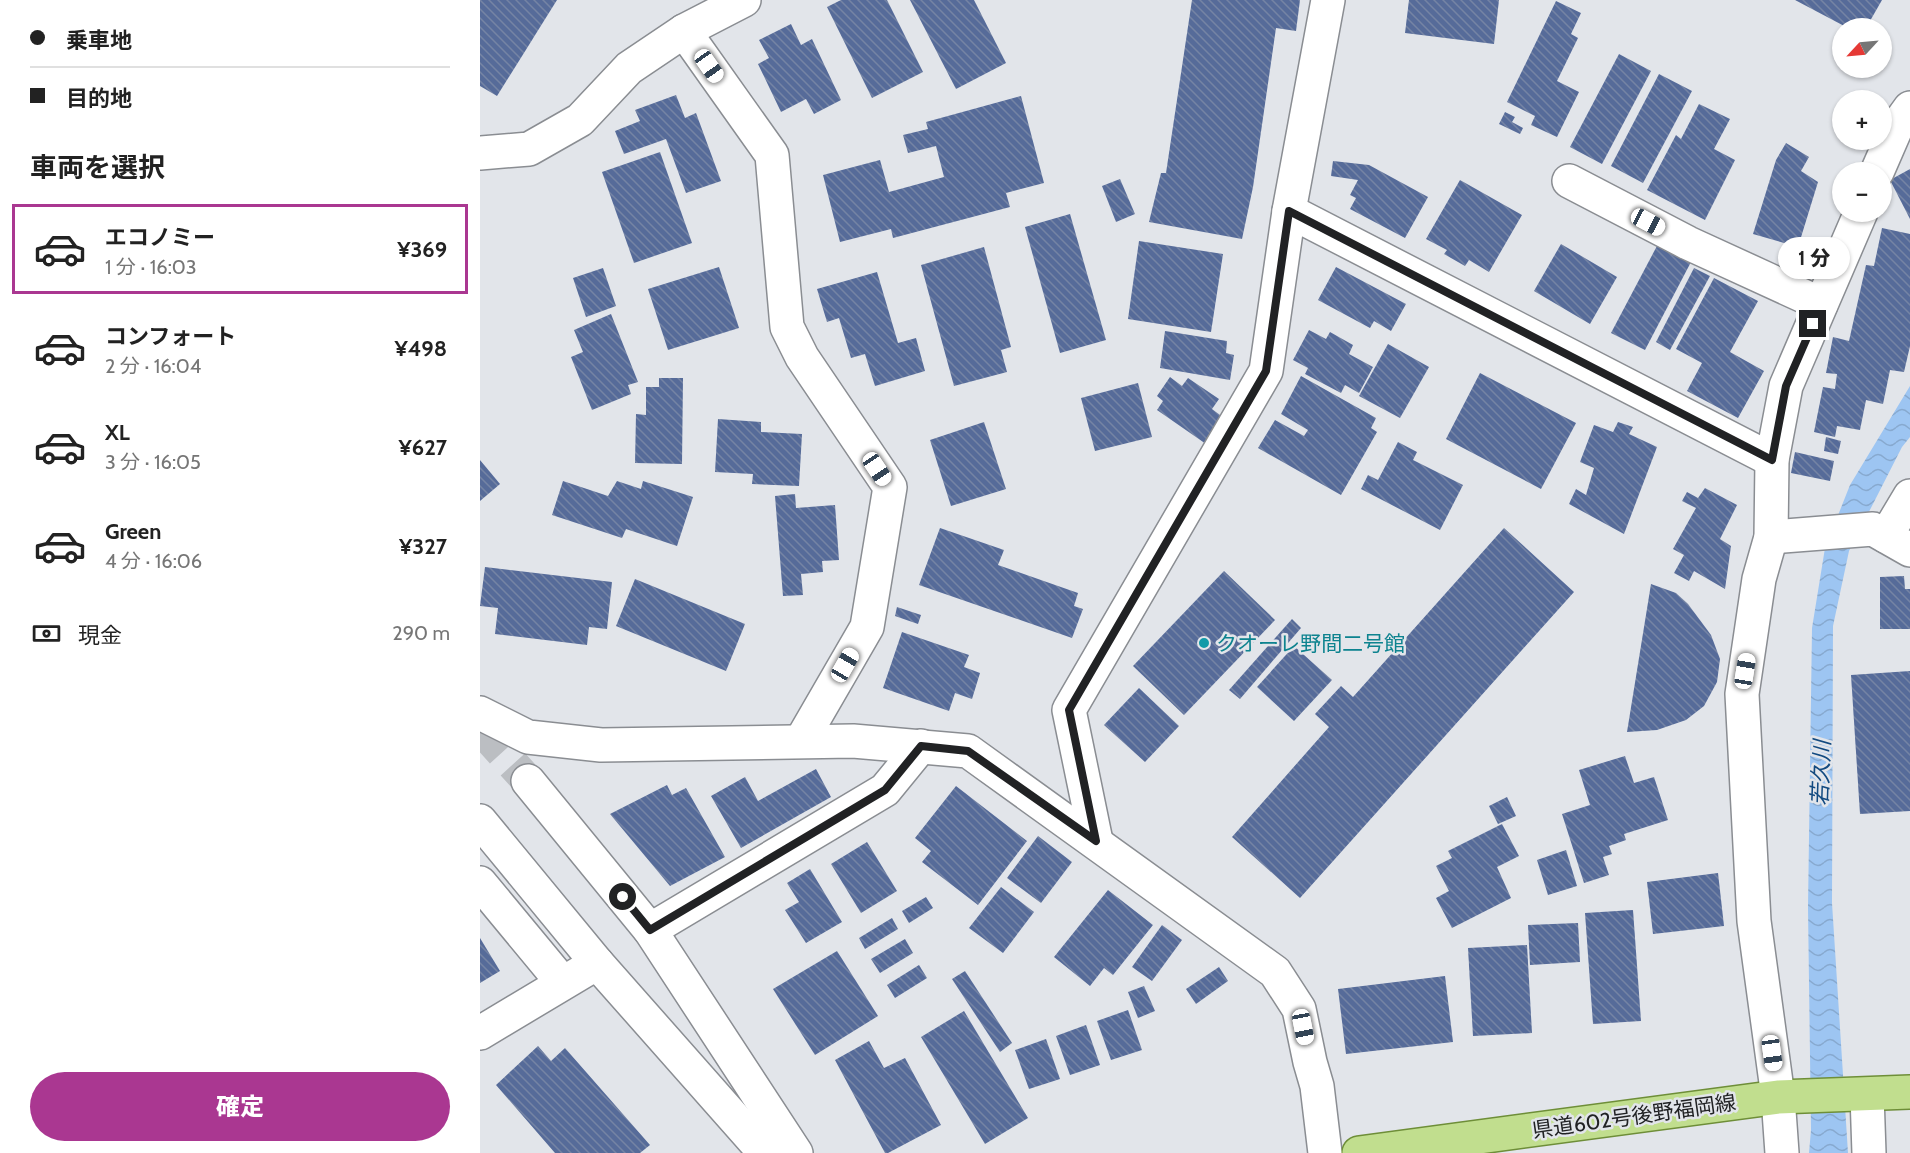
<!DOCTYPE html>
<html lang="ja">
<meta charset="utf-8">
<style>
body{margin:0;font-family:Cabin,"Noto Sans JP",sans-serif;background:#f2f2f2;color:#222;height:100vh;display:flex;flex-direction:column;font-size:22px;white-space:nowrap}
*{box-sizing:border-box;margin:0}
p{font-size:20px;color:#767676}
.icon{flex:none;width:33px;height:33px;fill:none;stroke:currentColor;stroke-width:2;stroke-linecap:round;stroke-linejoin:round}
.map{position:relative;flex:1;overflow:hidden}
.drawer{display:flex;flex-direction:column;background:#fff;width:480px}
.drawer>*{flex:none}
.banner{display:grid;align-content:center;height:132px;padding:0 30px;background:#fff}
.needle{width:39px;rotate:244deg}
.controls{position:absolute;left:1352px;top:18px;display:grid;gap:12px}
.controls a{display:grid;place-items:center;width:60px;height:60px;border-radius:50%;background:#fff;box-shadow:0 2px 4px #0004;font-size:30px}
.end{position:absolute;width:27px;height:27px;margin:-14px;border:8px solid #212224;background:#fff;box-shadow:0 0 0 3px #fff}
.from{border-radius:50%}
.bubble{position:absolute;height:42px;border-radius:21px;background:#fff;box-shadow:0 2px 4px #0004;font-size:20px;font-weight:800;line-height:42px;text-align:center}
.car{position:absolute;width:18px;height:36px;margin:-18px -9px;border-radius:8px;box-shadow:0 0 4px 2px #0007;background:linear-gradient(#fff 24%,#345 0 40%,#fff 0 76%,#345 0 86%,#fff 0)}
.banner b{display:flex;align-items:center;gap:21px;height:57px;font-size:22px}
.banner b+b{border-top:2px solid #e0e0e0}
.banner i{width:15px;height:15px;background:#222}
ul{padding:0;list-style:none}
li{display:flex;align-items:center;gap:18px;height:90px;margin:0 12px 9px;padding:0 18px;border:3px solid transparent;border-radius:0px}
li div{flex:1}
li b{display:block;font-size:22px}
li em{font-style:normal;font-weight:800}
li.active{border-color:#aa3791}
li>.icon{width:54px;height:54px;stroke-width:1.5}
h2{padding:0 30px;font-size:27px;line-height:72px}
.pay{display:flex;align-items:center;gap:15px;height:66px;padding:0 30px;font-size:22px}
.pay p{margin-inline-start:auto}
.action{display:flex;gap:12px;margin-top:auto;padding:12px 30px}
.action a{flex:1;height:69px;border-radius:36px;background:#aa3791;color:#fff;font-size:24px;font-weight:800;line-height:69px;text-align:center}
main{display:flex;flex:1;min-height:0}
.map>svg:first-child{display:block}
</style>
<main>
<section class="drawer">
<div class="banner">
<b><i class="from"></i>乗車地</b>
<b><i></i>目的地</b>
</div>
<h2>車両を選択</h2>
<ul>
<li class="active"><svg class="icon" aria-label="car" viewBox="0 0 24 24"><path d="M5 17H2v-5l4-1 3-4h7l3 4 3 1v5h-3M9 17h6M6 11h13"/><circle cx="7" cy="17" r="2"/><circle cx="17" cy="17" r="2"/></svg><div><b>エコノミー</b><p>1 分 · 16:03</p></div><em>¥369</em></li>
<li><svg class="icon" aria-label="car" viewBox="0 0 24 24"><path d="M5 17H2v-5l4-1 3-4h7l3 4 3 1v5h-3M9 17h6M6 11h13"/><circle cx="7" cy="17" r="2"/><circle cx="17" cy="17" r="2"/></svg><div><b>コンフォート</b><p>2 分 · 16:04</p></div><em>¥498</em></li>
<li><svg class="icon" aria-label="car" viewBox="0 0 24 24"><path d="M5 17H2v-5l4-1 3-4h7l3 4 3 1v5h-3M9 17h6M6 11h13"/><circle cx="7" cy="17" r="2"/><circle cx="17" cy="17" r="2"/></svg><div><b>XL</b><p>3 分 · 16:05</p></div><em>¥627</em></li>
<li><svg class="icon" aria-label="car" viewBox="0 0 24 24"><path d="M5 17H2v-5l4-1 3-4h7l3 4 3 1v5h-3M9 17h6M6 11h13"/><circle cx="7" cy="17" r="2"/><circle cx="17" cy="17" r="2"/></svg><div><b>Green</b><p>4 分 · 16:06</p></div><em>¥327</em></li>
</ul>
<div class="pay"><svg class="icon" aria-label="cash" viewBox="0 0 24 24"><path d="M3 7h18v10H3z"/><circle cx="12" cy="12" r="2"/></svg>現金<p>290 m</p></div>
<div class="action"><a>確定</a></div>
</section>
<div class="map">
<svg width="1430" height="1153" viewBox="0 0 1430 1153">
<defs>
<pattern id="water-waves" width="16" height="10" patternUnits="userSpaceOnUse" patternTransform="scale(1.5)"><rect width="16" height="10" fill="#9dc5f2"/><path d="M0 5q4-4 8 0t8 0" fill="none" stroke="#87a9cf"/></pattern>
<pattern id="building-back-hatch" width="6" height="6" patternUnits="userSpaceOnUse" patternTransform="scale(1.5)"><rect width="6" height="6" fill="#566b99"/><path d="M-1 5l2 2M0 0l6 6M5-1l2 2" fill="none" stroke="#7584a4"/></pattern>
</defs>
<rect width="100%" height="100%" fill="#e2e5ea"/>
<path fill="url(#water-waves)" d="M 1430,386 L 1430,437 L 1422,447 L 1369,551 L 1353,626 L 1352,903 L 1368,1153 L 1329,1153 L 1331,1130 L 1328,908 L 1332,628 L 1345,548 L 1370,485 Z"/>
<g fill="url(#building-back-hatch)">
<path d="M 0,0 L 77,0 L 17,96 L 0,86 Z"/>
<path d="M 361,0 L 407,0 L 443,72 L 392,98 L 347,7 Z"/>
<path d="M 430,0 L 494,0 L 526,63 L 476,89 Z"/>
<path d="M 712,0 L 820,0 L 816,31 L 796,28 L 773,187 L 762,239 L 669,222 L 681,173 L 686,173 Z"/>
<path d="M 929,0 L 1019,0 L 1014,44 L 925,33 Z"/>
<path d="M 1315,0 L 1402,0 L 1386,28 L 1368,28 Z"/>
<path d="M 1076,1 L 1101,13 L 1091,34 L 1098,38 L 1077,81 L 1099,92 L 1077,137 L 1051,125 L 1055,116 L 1027,102 Z"/>
<path d="M 311,24 L 321,45 L 332,39 L 361,100 L 334,114 L 326,99 L 301,112 L 278,64 L 289,58 L 279,40 Z"/>
<path d="M 1139,54 L 1171,71 L 1122,164 L 1090,147 Z"/>
<path d="M 1179,74 L 1212,91 L 1163,183 L 1131,166 Z"/>
<path d="M 196,95 L 205,118 L 216,113 L 241,181 L 206,193 L 186,139 L 144,154 L 135,131 L 160,121 L 155,110 Z"/>
<path d="M 541,96 L 564,183 L 526,193 L 530,207 L 413,238 L 411,229 L 360,242 L 343,175 L 400,160 L 409,192 L 464,177 L 456,146 L 428,153 L 423,135 L 448,129 L 446,122 Z"/>
<path d="M 1219,104 L 1250,119 L 1234,149 L 1255,160 L 1225,220 L 1167,190 L 1196,135 L 1201,139 Z"/>
<path d="M 1025,112 L 1035,117 L 1032,122 L 1043,128 L 1040,134 L 1019,124 Z"/>
<path d="M 1306,143 L 1329,157 L 1321,171 L 1338,182 L 1318,247 L 1273,234 L 1296,160 Z"/>
<path d="M 180,152 L 212,243 L 154,263 L 122,172 Z"/>
<path d="M 853,161 L 889,165 L 948,197 L 925,238 L 870,209 L 876,198 L 870,195 L 878,180 L 851,176 Z"/>
<path d="M 1430,169 L 1430,219 L 1410,180 Z"/>
<path d="M 640,179 L 655,214 L 636,222 L 622,186 Z"/>
<path d="M 980,180 L 1042,215 L 1009,272 L 989,260 L 985,266 L 964,254 L 967,250 L 946,239 Z"/>
<path d="M 590,214 L 626,340 L 580,353 L 545,227 Z"/>
<path d="M 1402,228 L 1430,234 L 1430,346 L 1424,372 L 1410,370 L 1403,404 L 1386,400 L 1380,430 L 1357,426 L 1355,437 L 1334,432 L 1343,387 L 1355,389 L 1357,374 L 1346,373 L 1353,337 L 1369,341 L 1386,265 L 1394,266 Z"/>
<path d="M 659,241 L 743,254 L 731,332 L 648,319 Z"/>
<path d="M 1081,244 L 1137,277 L 1110,324 L 1054,291 Z"/>
<path d="M 1178,244 L 1211,262 L 1165,350 L 1131,333 Z"/>
<path d="M 504,247 L 531,347 L 521,350 L 527,372 L 474,386 L 441,265 Z"/>
<path d="M 239,267 L 259,328 L 188,350 L 168,289 Z"/>
<path d="M 856,267 L 926,304 L 911,331 L 894,321 L 890,328 L 838,300 Z"/>
<path d="M 123,268 L 136,306 L 106,317 L 93,278 Z"/>
<path d="M 1214,268 L 1230,276 L 1190,350 L 1176,342 Z"/>
<path d="M 397,272 L 418,343 L 436,338 L 445,371 L 395,386 L 385,354 L 371,358 L 359,318 L 347,322 L 337,289 Z"/>
<path d="M 1234,278 L 1278,301 L 1250,352 L 1284,371 L 1258,418 L 1207,391 L 1222,363 L 1196,349 Z"/>
<path d="M 131,314 L 158,382 L 148,385 L 151,394 L 112,410 L 91,357 L 103,352 L 94,330 Z"/>
<path d="M 829,330 L 846,339 L 850,332 L 873,345 L 869,354 L 893,367 L 879,393 L 865,385 L 861,393 L 825,374 L 828,368 L 813,360 Z"/>
<path d="M 685,331 L 747,341 L 746,353 L 754,355 L 750,380 L 680,368 Z"/>
<path d="M 908,344 L 949,367 L 920,418 L 879,396 Z"/>
<path d="M 1000,373 L 1096,423 L 1061,489 L 966,439 Z"/>
<path d="M 821,376 L 896,418 L 891,428 L 897,432 L 861,495 L 778,448 L 795,420 L 824,436 L 828,430 L 801,414 Z"/>
<path d="M 690,377 L 702,386 L 708,378 L 739,399 L 732,409 L 744,418 L 726,444 L 677,410 L 683,401 L 677,396 Z"/>
<path d="M 179,378 L 203,378 L 202,464 L 155,463 L 156,414 L 166,415 L 166,387 L 179,387 Z"/>
<path d="M 658,383 L 672,437 L 615,451 L 601,398 Z"/>
<path d="M 238,419 L 281,422 L 281,432 L 322,434 L 319,486 L 272,484 L 273,474 L 235,472 Z"/>
<path d="M 504,422 L 526,489 L 471,506 L 450,440 Z"/>
<path d="M 1138,422 L 1153,427 L 1149,434 L 1177,447 L 1144,534 L 1089,504 L 1096,489 L 1106,495 L 1114,468 L 1100,462 L 1114,425 L 1133,432 Z"/>
<path d="M 1346,437 L 1361,441 L 1358,454 L 1344,451 Z"/>
<path d="M 918,442 L 937,452 L 933,460 L 983,485 L 960,530 L 881,489 L 888,475 L 898,480 Z"/>
<path d="M 1315,452 L 1354,461 L 1350,481 L 1311,473 Z"/>
<path d="M 0,460 L 20,484 L 0,501 Z"/>
<path d="M 83,481 L 128,496 L 137,481 L 161,489 L 163,481 L 213,497 L 197,546 L 146,529 L 142,538 L 72,515 Z"/>
<path d="M 1225,488 L 1257,505 L 1240,539 L 1251,546 L 1245,589 L 1214,571 L 1209,581 L 1194,573 L 1204,555 L 1193,549 L 1216,508 L 1202,501 L 1207,492 L 1218,498 Z"/>
<path d="M 315,494 L 316,508 L 355,505 L 359,560 L 342,561 L 343,572 L 321,574 L 323,595 L 303,596 L 295,496 Z"/>
<path d="M 460,528 L 524,550 L 518,565 L 598,593 L 594,606 L 603,609 L 592,638 L 439,585 Z"/>
<path d="M 1024,528 L 1094,592 L 820,898 L 752,837 L 849,727 L 835,714 L 861,686 L 873,697 Z"/>
<path d="M 5,567 L 132,582 L 127,629 L 109,627 L 107,645 L 15,634 L 18,608 L 0,606 Z"/>
<path d="M 744,571 L 795,620 L 704,715 L 653,666 Z"/>
<path d="M 1424,576 L 1425,589 L 1430,589 L 1430,629 L 1400,629 L 1400,577 Z"/>
<path d="M 155,579 L 265,624 L 246,671 L 136,626 Z"/>
<path d="M 1171,584 L 1196,593 L 1208,604 L 1231,635 L 1240,659 L 1237,682 L 1224,706 L 1206,720 L 1177,730 L 1147,732 Z"/>
<path d="M 417,607 L 441,615 L 438,624 L 415,616 Z"/>
<path d="M 812,619 L 821,628 L 760,699 L 749,690 Z"/>
<path d="M 422,632 L 489,655 L 484,667 L 500,673 L 492,699 L 475,693 L 469,711 L 403,688 Z"/>
<path d="M 814,646 L 852,680 L 814,721 L 777,687 Z"/>
<path d="M 1430,671 L 1430,811 L 1380,814 L 1371,675 Z"/>
<path d="M 659,688 L 699,726 L 665,762 L 624,725 Z"/>
<path d="M 1145,756 L 1154,783 L 1174,777 L 1188,820 L 1144,834 L 1146,840 L 1129,846 L 1132,854 L 1123,857 L 1129,875 L 1104,883 L 1082,814 L 1110,805 L 1099,770 Z"/>
<path d="M 336,769 L 351,797 L 261,848 L 231,796 L 265,777 L 278,801 Z"/>
<path d="M 187,785 L 192,795 L 206,788 L 245,857 L 190,886 L 130,814 Z"/>
<path d="M 476,786 L 547,841 L 498,905 L 442,862 L 451,851 L 435,838 Z"/>
<path d="M 1027,797 L 1036,816 L 1018,824 L 1009,806 Z"/>
<path d="M 1022,824 L 1039,856 L 1017,867 L 1031,898 L 972,928 L 956,898 L 969,891 L 956,866 L 972,858 L 968,851 Z"/>
<path d="M 558,836 L 592,862 L 561,903 L 527,878 Z"/>
<path d="M 387,842 L 417,891 L 381,913 L 351,864 Z"/>
<path d="M 1086,850 L 1097,886 L 1068,895 L 1057,860 Z"/>
<path d="M 330,869 L 362,922 L 326,943 L 305,910 L 319,902 L 307,883 Z"/>
<path d="M 1238,873 L 1244,926 L 1173,934 L 1167,882 Z"/>
<path d="M 521,887 L 554,912 L 523,953 L 489,928 Z"/>
<path d="M 628,890 L 673,925 L 633,975 L 624,968 L 610,986 L 574,957 Z"/>
<path d="M 446,897 L 453,908 L 429,923 L 422,911 Z"/>
<path d="M 1153,910 L 1161,1021 L 1113,1024 L 1105,913 Z"/>
<path d="M 412,918 L 418,929 L 385,949 L 379,938 Z"/>
<path d="M 1098,923 L 1100,962 L 1050,965 L 1048,925 Z"/>
<path d="M 682,925 L 702,940 L 672,981 L 652,967 Z"/>
<path d="M 0,938 L 20,971 L 0,983 Z"/>
<path d="M 425,939 L 433,953 L 400,973 L 391,959 Z"/>
<path d="M 1047,945 L 1052,1033 L 993,1036 L 988,948 Z"/>
<path d="M 357,951 L 398,1016 L 335,1055 L 293,989 Z"/>
<path d="M 439,965 L 447,978 L 415,998 L 407,985 Z"/>
<path d="M 739,967 L 748,981 L 716,1004 L 706,989 Z"/>
<path d="M 485,971 L 532,1043 L 520,1052 L 472,979 Z"/>
<path d="M 965,976 L 973,1042 L 866,1054 L 858,989 Z"/>
<path d="M 664,986 L 675,1011 L 658,1018 L 648,992 Z"/>
<path d="M 648,1010 L 662,1050 L 631,1060 L 617,1021 Z"/>
<path d="M 484,1011 L 548,1118 L 505,1144 L 441,1037 Z"/>
<path d="M 606,1025 L 620,1065 L 590,1075 L 576,1036 Z"/>
<path d="M 566,1039 L 580,1079 L 549,1089 L 535,1050 Z"/>
<path d="M 389,1041 L 404,1068 L 425,1058 L 461,1125 L 408,1153 L 405,1153 L 355,1060 Z"/>
<path d="M 58,1046 L 71,1061 L 85,1048 L 170,1145 L 160,1153 L 75,1153 L 16,1085 Z"/>
</g>
<g fill="none" stroke-linecap="round" stroke-linejoin="round">
<path stroke="#bbbec2" stroke-width="33" stroke-dasharray="33 16" stroke-linecap="butt" d="M 0,728 L 48,781"/>
<g stroke="#8a8d92" stroke-width="36">
<g id="minor">
<path d="M 848,0 L 809,211 L 1292,460"/>
<path d="M 204,31 L 292,155 L 307,327 L 322,357 L 410,487 L 387,627 L 321,741"/>
<path d="M 0,153 L 49,149 L 100,120 L 149,68 L 204,31 L 264,0"/>
<path d="M 1397,172 L 1417,126 L 1430,108"/>
<path d="M 1089,181 L 1208,243 L 1341,304"/>
<path d="M 1406,536 L 1430,496"/>
<path d="M 1291,537 L 1393,529 L 1430,550"/>
<path d="M 0,713 L 48,737 L 121,745 L 373,741 L 488,751 L 795,972 L 819,1009 L 830,1062 L 837,1086 L 845,1153"/>
<path d="M 48,781 L 170,930 L 316,1153"/>
<path d="M 0,821 L 117,963 L 285,1153"/>
<path d="M 616,841 L 589,710 L 786,371 L 809,211"/>
<path d="M 0,883 L 82,982"/>
<path d="M 170,930 L 405,790 L 441,746"/>
<path d="M 0,1033 L 117,963"/>
<path d="M 1387,1095 L 1389,1153"/>
<path d="M 1302,1153 L 1298,1097 L 1274,921 L 1262,694 L 1279,579 L 1291,537 L 1292,460 L 1306,386 L 1381,212"/>
</g>
</g>
<g stroke="#6e8e38" stroke-width="36">
<path id="major" d="M 879,1153 L 1298,1097 L 1430,1092"/>
</g>
<use href="#minor" stroke="#fff" stroke-width="33"/>
<use href="#major" stroke="#c1de8e" stroke-width="33"/>
</g>
<g fill="none" stroke-linecap="round" stroke-linejoin="round">
<path stroke="#212224" stroke-width="8" d="M 143,897 L 170,930 L 405,790 L 441,746 L 488,751 L 616,841 L 589,710 L 786,371 L 809,211 L 1292,460 L 1306,386 L 1333,324"/>
</g>
<circle fill="#0f9aa8" stroke="#e2e5ea" stroke-width="2" cx="724" cy="643" r="6"/>
<g text-anchor="middle" dominant-baseline="central" stroke-width="5" stroke-linejoin="round" paint-order="stroke">
<g font-size="21" fill="#0d838f" stroke="#e2e5ea" text-anchor="start">
<text x="736" y="643">クオーレ野間二号館</text>
</g>
<g font-size="21" fill="#212224" stroke="#e2e5ea">
<text transform="translate(1154 1116) rotate(-8)">県道602号後野福岡線</text>
</g>
<g font-size="22" font-style="italic" fill="#124a80" stroke="#e2e5ea">
<text transform="translate(1341 773) rotate(-88)">若久川</text>
</g>
</g>
</svg>
<div class="controls">
<a><svg class="needle" viewBox="-14 -14 28 28"><path d="M0-13l5 13h-10z" fill="#e53935"/><path d="M0 13l5-13h-10z" fill="#767676"/></svg></a>
<a>+</a>
<a>−</a>
</div>
<i class="end from" style="left:143px;top:897px"></i>
<i class="end" style="left:1333px;top:324px"></i>
<div class="bubble" style="left:1298px;top:237px;width:72px">1 分</div>
<i class="car" style="left:229px;top:66px;rotate:145deg"></i>
<i class="car" style="left:1168px;top:222px;rotate:118deg"></i>
<i class="car" style="left:397px;top:469px;rotate:146deg"></i>
<i class="car" style="left:365px;top:665px;rotate:30deg"></i>
<i class="car" style="left:1265px;top:671px;rotate:9deg"></i>
<i class="car" style="left:823px;top:1027px;rotate:169deg"></i>
<i class="car" style="left:1292px;top:1053px;rotate:172deg"></i>
</div>
</main>
